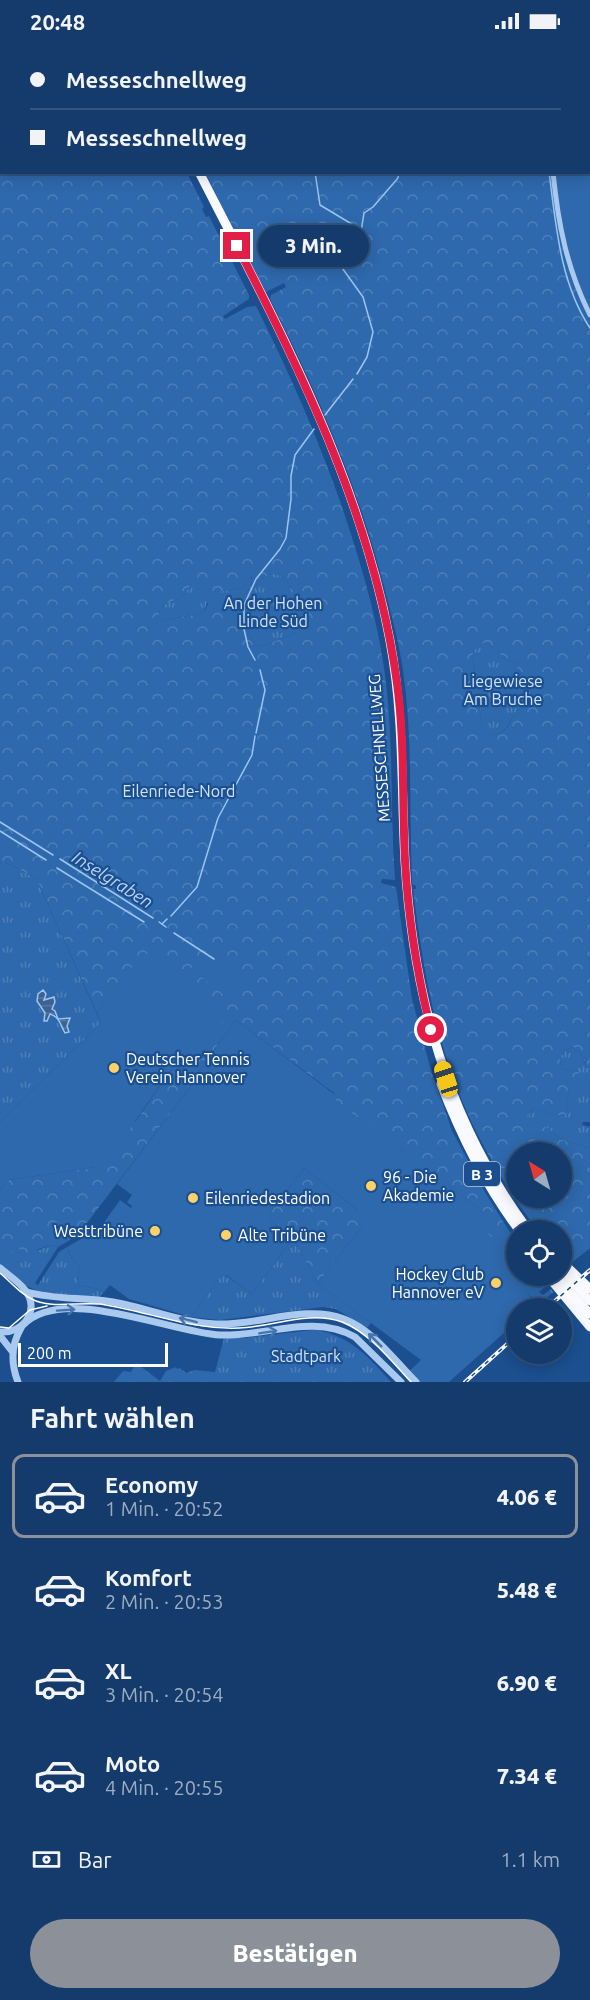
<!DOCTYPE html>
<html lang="de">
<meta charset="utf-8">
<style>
body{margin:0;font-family:Ubuntu,sans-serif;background:#1d4271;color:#f1f3f6;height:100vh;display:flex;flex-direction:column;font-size:22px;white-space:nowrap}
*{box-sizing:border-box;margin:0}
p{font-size:20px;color:#9dadc1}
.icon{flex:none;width:33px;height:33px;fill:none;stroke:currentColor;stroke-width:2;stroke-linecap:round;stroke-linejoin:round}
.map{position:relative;height:1340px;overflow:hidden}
.sheet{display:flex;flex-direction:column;background:#143b6b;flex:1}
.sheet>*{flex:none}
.guide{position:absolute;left:0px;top:0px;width:591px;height:132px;box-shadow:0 3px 15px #0003,0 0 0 2px #33557e;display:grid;align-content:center;height:132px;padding:0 30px;background:#143b6b}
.needle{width:39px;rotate:323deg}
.fabs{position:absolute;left:506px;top:1100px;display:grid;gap:12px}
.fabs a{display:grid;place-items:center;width:66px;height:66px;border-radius:50%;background:#143b6b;box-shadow:0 3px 15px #0003,0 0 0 2px #33557e;font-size:30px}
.scale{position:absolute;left:18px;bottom:15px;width:150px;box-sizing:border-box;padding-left:6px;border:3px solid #fff;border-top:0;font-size:16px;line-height:21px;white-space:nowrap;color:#fff;-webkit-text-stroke:4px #1b4f8f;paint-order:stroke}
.end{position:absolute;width:27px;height:27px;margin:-14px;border:8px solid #e11d48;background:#fff;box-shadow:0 0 0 3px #fff}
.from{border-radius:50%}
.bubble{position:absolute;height:42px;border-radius:21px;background:#143b6b;box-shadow:0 3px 15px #0003,0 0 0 2px #33557e;font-size:20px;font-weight:800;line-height:42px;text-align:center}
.car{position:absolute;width:18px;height:36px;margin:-18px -9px;border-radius:8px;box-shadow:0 0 4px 2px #0007;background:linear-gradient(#f5c518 24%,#345 0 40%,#f5c518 0 76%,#345 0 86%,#f5c518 0)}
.guide b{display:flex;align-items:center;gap:21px;height:57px;font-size:22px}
.guide b+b{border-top:2px solid #33557e}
.guide i{width:15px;height:15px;background:#f1f3f6}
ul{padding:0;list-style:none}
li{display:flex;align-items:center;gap:18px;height:84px;margin:0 12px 9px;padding:0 18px;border:3px solid transparent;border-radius:12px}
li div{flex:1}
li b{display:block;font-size:22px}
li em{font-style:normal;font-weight:800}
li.selected{border-color:#8c9099}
li>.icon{width:54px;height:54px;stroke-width:1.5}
h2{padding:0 30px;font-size:27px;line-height:72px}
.pay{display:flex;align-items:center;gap:15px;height:66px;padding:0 30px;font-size:22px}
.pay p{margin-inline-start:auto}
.button{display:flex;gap:12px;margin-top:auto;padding:12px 30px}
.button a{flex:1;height:69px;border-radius:36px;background:#8c9099;color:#fff;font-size:24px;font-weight:800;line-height:69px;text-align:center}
.status{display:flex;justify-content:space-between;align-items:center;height:42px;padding:0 30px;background:#143b6b;direction:ltr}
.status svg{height:16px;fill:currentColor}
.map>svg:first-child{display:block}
</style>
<div class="status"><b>20:48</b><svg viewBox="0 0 49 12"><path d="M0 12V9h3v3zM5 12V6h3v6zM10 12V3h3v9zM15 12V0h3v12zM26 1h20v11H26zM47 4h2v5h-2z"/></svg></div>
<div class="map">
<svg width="590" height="1340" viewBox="0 0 590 1340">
<defs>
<pattern id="grass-tufts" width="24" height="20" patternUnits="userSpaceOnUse" patternTransform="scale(1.5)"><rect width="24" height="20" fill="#2e69ad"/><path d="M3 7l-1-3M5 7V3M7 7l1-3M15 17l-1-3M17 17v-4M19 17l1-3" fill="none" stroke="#4d80b9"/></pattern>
<pattern id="forest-crowns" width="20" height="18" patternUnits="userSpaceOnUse" patternTransform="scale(1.5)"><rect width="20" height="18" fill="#2e69ad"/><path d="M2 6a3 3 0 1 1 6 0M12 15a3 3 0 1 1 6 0" fill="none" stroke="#4d80b9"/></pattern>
<pattern id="water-rules" width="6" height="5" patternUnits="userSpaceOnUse" patternTransform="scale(1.5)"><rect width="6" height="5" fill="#3c6290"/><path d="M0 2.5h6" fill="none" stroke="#597aa1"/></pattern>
</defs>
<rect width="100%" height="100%" fill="#1b4f8f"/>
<g fill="url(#grass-tufts)">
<path d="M 275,531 C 294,540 303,566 301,586 L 290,594 L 258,605 C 236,585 246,537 275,531 Z"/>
<path d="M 251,533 L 252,539 L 242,561 L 207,561 L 204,570 L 199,572 L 165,578 L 159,574 C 159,560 172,561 181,555 C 187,550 189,543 195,539 L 216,550 L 242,546 Z"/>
<path d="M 488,601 L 503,615 L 515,621 L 531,652 L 531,659 C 526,663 520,665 516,670 C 509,678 509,690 495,692 C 476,695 481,661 479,650 C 477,635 472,623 473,609 L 481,602 Z"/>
<path d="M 0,818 L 36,836 L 101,981 L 0,1080 Z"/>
<path d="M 573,1005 L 581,1012 L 586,1025 L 590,1026 L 590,1080 L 583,1080 L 582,1083 L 590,1085 L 590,1106 L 559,1097 C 552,1086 538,1083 528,1076 L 533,1066 L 564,1075 C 571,1064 565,1052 571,1041 L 583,1041 L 578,1030 L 561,1026 L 560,1015 L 565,1008 Z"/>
<path d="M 293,1196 L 318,1242 L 371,1281 L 367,1286 L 336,1267 L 323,1265 L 220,1278 L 191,1275 L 220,1235 L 225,1233 L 252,1252 Z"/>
<path d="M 0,1200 L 39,1208 L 50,1203 L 58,1205 L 35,1241 L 38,1243 L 59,1210 L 67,1205 L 69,1212 L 79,1224 L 77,1243 L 98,1247 L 104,1250 L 99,1255 L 41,1251 L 25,1243 L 0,1223 Z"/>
<path d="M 313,1288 C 347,1291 369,1315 391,1340 L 114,1340 L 123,1329 L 131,1330 L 136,1321 L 160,1339 L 166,1329 L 176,1325 L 177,1327 L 180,1326 L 186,1331 L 195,1328 L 215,1330 L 224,1296 L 244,1296 Z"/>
</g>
<g fill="url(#forest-crowns)" fill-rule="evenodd">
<path d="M 0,0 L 127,0 L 127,1 L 2,2 L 2,130 L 187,131 L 204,165 L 202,167 L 206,175 L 209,174 L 249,253 L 249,257 L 223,274 L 225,277 L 247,265 L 256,264 C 297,346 333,430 359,518 C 370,555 380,594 385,633 C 394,701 390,770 395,838 L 382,837 L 381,841 L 396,845 L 412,957 L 429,1021 L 452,1089 L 486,1152 L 516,1200 L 516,1223 L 510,1209 L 486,1191 L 485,1171 L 336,1060 L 334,1051 L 236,978 L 189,1042 L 191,1044 L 77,1194 L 58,1205 L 50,1203 L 28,1211 L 22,1210 L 17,1204 L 9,1212 L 3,1210 L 0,1205 L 0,1148 L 9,1138 L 96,1125 L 138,1076 L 175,1022 L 185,1029 L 144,911 L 97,971 L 36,836 L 0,818 ZM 275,531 C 294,540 303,566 301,586 L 290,594 L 258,605 C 236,585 246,537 275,531 ZM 252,534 L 252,540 L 242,560 L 238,557 L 210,558 L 204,570 L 199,572 L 165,578 L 159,574 C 159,560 172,561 181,555 C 187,550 189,543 195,540 L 216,550 L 242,546 Z"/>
<path d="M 147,0 L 484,0 L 486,1 L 148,2 Z"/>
<path d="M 205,131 L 553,131 L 590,273 L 590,1026 L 586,1025 L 581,1012 L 573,1005 L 565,1008 L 560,1015 L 561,1026 L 578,1030 L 584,1037 L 583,1041 L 571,1042 C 565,1053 571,1064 564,1075 L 533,1066 L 528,1075 C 538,1083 552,1086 559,1097 L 590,1106 L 590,1206 L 570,1222 L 561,1213 L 561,1188 L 538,1188 C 523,1170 511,1151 499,1131 C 443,1039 426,952 413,847 L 416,847 L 416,844 L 412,842 L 412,837 C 409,767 413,698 403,628 C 399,601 392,575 385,548 C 359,446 317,350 270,257 L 271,253 L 286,245 L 284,241 L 266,250 ZM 488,601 L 503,615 L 515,621 L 531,652 L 531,659 C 526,663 520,665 516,670 C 509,678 510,690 495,692 C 476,695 481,661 479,650 C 477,636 472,624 473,609 L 481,602 ZM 516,1110 L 561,1110 L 561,1155 L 516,1155 Z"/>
<path d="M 304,1126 L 360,1170 L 363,1183 L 318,1242 L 293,1196 L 269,1178 L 271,1175 L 269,1172 Z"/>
<path d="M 520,1233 L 540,1233 L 547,1243 L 539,1250 L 543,1253 L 551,1247 L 554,1250 L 539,1261 C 528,1256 525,1244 520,1233 Z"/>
</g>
<g fill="#2e69ad">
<path d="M 590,27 L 590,273 L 571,231 L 553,131 L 590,130 Z"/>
<path d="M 144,910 L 228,972 L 185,1029 L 175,1022 L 124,1095 L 96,1125 L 9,1138 L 0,1148 L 0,1080 L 101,981 L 97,971 Z"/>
<path d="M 205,912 L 253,937 L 235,962 L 191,927 Z"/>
<path d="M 236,978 L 334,1052 L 337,1060 L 485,1171 L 494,1180 L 486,1191 C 504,1204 516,1209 516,1233 L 520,1233 L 532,1259 L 526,1266 L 516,1266 L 515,1281 L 449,1340 L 416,1340 L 407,1331 L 421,1318 L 318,1242 L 363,1183 L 356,1177 L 359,1169 L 304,1126 L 269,1172 L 272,1175 L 269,1178 L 293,1196 L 252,1252 L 226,1233 L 220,1235 L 191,1275 L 129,1257 L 110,1243 L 104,1250 L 98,1247 L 77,1243 L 79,1224 L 69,1212 L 67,1205 L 100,1186 L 120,1158 L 131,1166 L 132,1164 L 127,1160 L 132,1153 L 117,1142 L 191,1044 L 189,1042 Z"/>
</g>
<path fill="url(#water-rules)" stroke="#9cc4f0" stroke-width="1.5" d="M 43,948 L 46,952 L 44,958 L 54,955 L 55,960 L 52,967 L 55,969 L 58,977 L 70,976 L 67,984 L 69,990 L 65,991 C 61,984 59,974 50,972 L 47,979 L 44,979 L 45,971 L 37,959 L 38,952 Z"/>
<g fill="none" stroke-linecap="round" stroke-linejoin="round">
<g stroke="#9cc4f0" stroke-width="1.5">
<path d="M 477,0 L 479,2"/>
<path d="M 73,2 L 74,0"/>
<path d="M 0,64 L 2,63"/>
<path d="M 315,130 L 320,163 L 360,187"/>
<path d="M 549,130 C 556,183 560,241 590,286"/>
<path d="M 357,332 L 367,315 L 373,290 L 363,255 L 340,223 L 345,210 L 359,202 L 364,171 L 373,165 L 398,136 L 399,130"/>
<path d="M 325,373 L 353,337"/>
<path d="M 255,618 L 248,605 L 244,587 L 244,563 L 256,537 L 280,507 L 286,496 L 291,457 L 291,434 L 295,413 L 314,387"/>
<path d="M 256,691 L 265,648 L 260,628"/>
<path d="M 0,780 L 53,813"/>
<path d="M 0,789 L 46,818"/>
<path d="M 60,817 L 153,876"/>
<path d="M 57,826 L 144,880"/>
<path d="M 171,874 L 197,845 L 218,776 L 252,713 L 255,694"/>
<path d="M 159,880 L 166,885"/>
<path d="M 162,882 L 167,877"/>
<path d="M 174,891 L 214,917"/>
</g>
<g stroke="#a9c9ee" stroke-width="5">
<path d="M 484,0 L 486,2"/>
<path d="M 553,130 C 558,182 567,227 590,273"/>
</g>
<g stroke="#a9c9ee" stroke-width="7">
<path d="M 0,1226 C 8,1233 19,1240 25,1248 C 41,1268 23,1292 0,1290"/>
<path d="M 27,1250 C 55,1258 84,1255 113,1260 C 148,1266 181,1281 216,1282 C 258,1284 304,1262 344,1277 C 373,1288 394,1318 416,1340"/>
<path d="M 23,1283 C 63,1242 170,1290 220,1293 C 266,1295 313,1271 355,1295 L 401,1340"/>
<path d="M 0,1294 L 12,1309"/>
<path d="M 18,1340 C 11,1322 11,1303 21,1286"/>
</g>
<g stroke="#f8faff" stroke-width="9">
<path d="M 134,0 L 135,2"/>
<path d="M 199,130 C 276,280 359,432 390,599 C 404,673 401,744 405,819 C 413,954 447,1078 528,1188"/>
<path d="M 441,1042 C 461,1094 485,1143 519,1188"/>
<path d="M 561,1219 L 590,1247"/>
<path d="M 561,1227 L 590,1259"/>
<path d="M 547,1233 L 590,1285"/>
<path d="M 555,1233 L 590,1272"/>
</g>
<g stroke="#fff" stroke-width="1.5">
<path d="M 0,1231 C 11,1240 22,1254 36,1259 C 55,1266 79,1260 100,1262 C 147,1269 190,1288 239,1286 C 273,1285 308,1268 342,1280 C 370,1291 392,1320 411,1340"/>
<path d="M 0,1285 L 9,1286 L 30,1268 L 47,1264"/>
</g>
<g stroke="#fff" stroke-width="4">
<g id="rail">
<path d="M 547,1266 L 590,1228"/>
<path d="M 465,1340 L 516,1294"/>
</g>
</g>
<use href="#rail" stroke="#1b4f8f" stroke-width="1.5" stroke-dasharray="4.5" stroke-linecap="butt"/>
</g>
<defs><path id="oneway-shaft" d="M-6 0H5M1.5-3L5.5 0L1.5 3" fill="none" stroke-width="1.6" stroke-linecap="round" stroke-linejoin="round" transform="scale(1.5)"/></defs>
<g stroke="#4674ac">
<use href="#oneway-shaft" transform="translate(66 1268) rotate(-4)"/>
<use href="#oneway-shaft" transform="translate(188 1278) rotate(-166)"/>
<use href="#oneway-shaft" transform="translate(268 1290) rotate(-9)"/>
<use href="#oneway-shaft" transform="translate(375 1298) rotate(-135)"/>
</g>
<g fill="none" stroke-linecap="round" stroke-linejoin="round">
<path stroke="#e11d48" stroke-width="8" d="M 237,204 C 308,342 376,486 397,641 C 405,699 402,759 405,818 C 408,875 417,932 431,988"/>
</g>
<g fill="#ffd166" stroke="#1b4f8f" stroke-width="2">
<circle cx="114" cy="1026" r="6"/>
<circle cx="371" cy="1144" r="6"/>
<circle cx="193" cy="1156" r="6"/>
<circle cx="155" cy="1189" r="6"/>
<circle cx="226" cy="1193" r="6"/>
<circle cx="496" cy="1241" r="6"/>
</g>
<g text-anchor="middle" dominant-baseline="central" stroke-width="4.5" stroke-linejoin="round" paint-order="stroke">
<rect fill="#1b4f8f" stroke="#bbcadd" stroke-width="1.5" x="464" y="1120" width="36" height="24" rx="4.5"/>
<g font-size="15" font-weight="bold" fill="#fff">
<text x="482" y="1132">B 3</text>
</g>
<g font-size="16" fill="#cfe3fa" stroke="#1b4f8f">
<text x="273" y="561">An der Hohen<tspan x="273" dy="18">Linde Süd</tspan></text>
<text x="503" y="639">Liegewiese<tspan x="503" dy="18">Am Bruche</tspan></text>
<text x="179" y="749">Eilenriede-Nord</text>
<text x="306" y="1314">Stadtpark</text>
</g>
<g font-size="16" fill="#fff" stroke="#1b4f8f">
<text transform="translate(379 706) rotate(-94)">MESSESCHNELLWEG</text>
</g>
<g font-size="16" fill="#fff" stroke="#1b4f8f" text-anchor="start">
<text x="126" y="1017">Deutscher Tennis<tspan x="126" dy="18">Verein Hannover</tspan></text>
<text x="383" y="1135">96 - Die<tspan x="383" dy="18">Akademie</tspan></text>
<text x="205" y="1156">Eilenriedestadion</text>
<text x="143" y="1189" text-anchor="end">Westtribüne</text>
<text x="238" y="1193">Alte Tribüne</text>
<text x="484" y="1232" text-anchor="end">Hockey Club<tspan x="484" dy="18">Hannover eV</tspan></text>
</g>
<g font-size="18" font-style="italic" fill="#b5d3f5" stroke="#1b4f8f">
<text transform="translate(113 837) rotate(32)">Inselgraben</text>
</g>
</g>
</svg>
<div class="fabs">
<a><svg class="needle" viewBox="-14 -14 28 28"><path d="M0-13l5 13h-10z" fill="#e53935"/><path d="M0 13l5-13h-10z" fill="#9dadc1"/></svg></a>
<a><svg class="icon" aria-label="locate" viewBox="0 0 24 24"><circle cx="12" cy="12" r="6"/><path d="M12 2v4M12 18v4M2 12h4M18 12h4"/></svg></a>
<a><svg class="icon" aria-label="layers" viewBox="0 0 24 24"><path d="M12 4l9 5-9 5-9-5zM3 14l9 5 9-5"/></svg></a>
</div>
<div class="scale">200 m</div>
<i class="end from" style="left:431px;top:988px"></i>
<i class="end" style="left:237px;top:204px"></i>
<div class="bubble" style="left:258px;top:183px;width:111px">3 Min.</div>
<i class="car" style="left:446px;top:1037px;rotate:342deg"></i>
<div class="guide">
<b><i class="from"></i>Messeschnellweg</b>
<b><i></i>Messeschnellweg</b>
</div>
</div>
<section class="sheet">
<h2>Fahrt wählen</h2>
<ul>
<li class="selected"><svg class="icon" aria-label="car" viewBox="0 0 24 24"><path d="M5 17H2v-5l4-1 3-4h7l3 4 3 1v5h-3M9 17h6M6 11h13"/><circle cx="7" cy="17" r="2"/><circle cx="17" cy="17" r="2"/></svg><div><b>Economy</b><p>1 Min. · 20:52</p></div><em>4.06 €</em></li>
<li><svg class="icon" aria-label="car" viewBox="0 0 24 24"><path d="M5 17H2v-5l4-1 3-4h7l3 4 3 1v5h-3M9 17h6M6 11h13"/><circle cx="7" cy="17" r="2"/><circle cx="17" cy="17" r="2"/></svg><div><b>Komfort</b><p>2 Min. · 20:53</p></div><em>5.48 €</em></li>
<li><svg class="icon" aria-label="car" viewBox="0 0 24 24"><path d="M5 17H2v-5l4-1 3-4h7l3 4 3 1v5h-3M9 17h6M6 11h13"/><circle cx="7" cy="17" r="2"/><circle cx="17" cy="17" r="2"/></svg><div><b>XL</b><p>3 Min. · 20:54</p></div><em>6.90 €</em></li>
<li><svg class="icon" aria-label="car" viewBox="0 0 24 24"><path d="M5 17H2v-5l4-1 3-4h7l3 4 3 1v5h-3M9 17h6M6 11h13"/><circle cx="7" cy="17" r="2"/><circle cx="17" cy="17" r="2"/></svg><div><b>Moto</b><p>4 Min. · 20:55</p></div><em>7.34 €</em></li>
</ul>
<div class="pay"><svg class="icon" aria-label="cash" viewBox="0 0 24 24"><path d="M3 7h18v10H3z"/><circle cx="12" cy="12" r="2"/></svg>Bar<p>1.1 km</p></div>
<div class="button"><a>Bestätigen</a></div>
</section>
